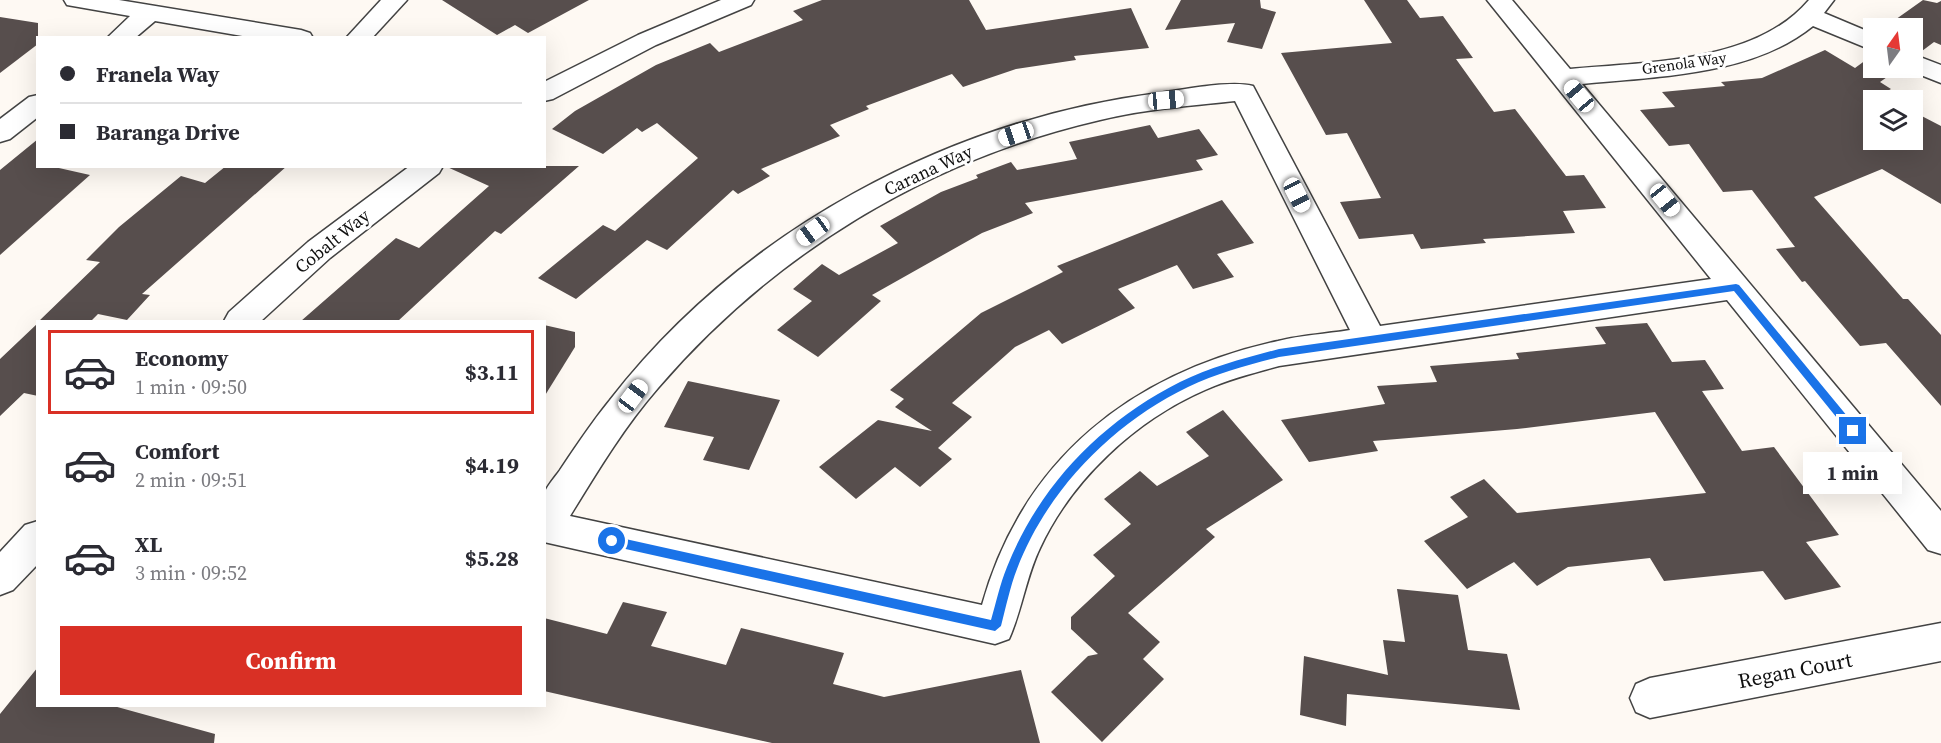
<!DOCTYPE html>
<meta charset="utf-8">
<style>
body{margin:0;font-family:"Source Serif 4",serif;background:#f7f7f7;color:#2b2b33;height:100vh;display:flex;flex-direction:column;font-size:22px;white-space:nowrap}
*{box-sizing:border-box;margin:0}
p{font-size:20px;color:#7c7c81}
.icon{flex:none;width:33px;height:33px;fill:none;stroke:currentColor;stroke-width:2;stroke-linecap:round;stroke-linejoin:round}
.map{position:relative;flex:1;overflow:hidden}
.panel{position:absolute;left:36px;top:320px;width:510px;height:387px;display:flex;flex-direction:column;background:#fff;border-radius:0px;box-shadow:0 6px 24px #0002}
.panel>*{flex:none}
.hud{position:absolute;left:36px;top:36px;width:510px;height:132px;border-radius:0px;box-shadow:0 6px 24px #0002;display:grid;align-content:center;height:132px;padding:0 24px;background:#fff}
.needle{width:39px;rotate:14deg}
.tools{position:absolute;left:1863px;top:18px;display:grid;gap:12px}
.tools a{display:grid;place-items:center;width:60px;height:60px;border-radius:0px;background:#fff;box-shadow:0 6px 24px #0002;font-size:30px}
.end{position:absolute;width:27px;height:27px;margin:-14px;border:8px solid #1a73e8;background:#fff;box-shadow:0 0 0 3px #fff}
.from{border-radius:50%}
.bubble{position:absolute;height:42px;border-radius:0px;background:#fff;box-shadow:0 6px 24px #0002;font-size:20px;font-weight:700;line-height:42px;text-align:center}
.car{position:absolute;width:18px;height:36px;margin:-18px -9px;border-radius:8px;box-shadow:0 0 4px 2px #0007;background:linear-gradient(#fff 24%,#345 0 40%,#fff 0 76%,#345 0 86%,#fff 0)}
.hud b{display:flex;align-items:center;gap:21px;height:57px;font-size:22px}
.hud b+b{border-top:2px solid #e1e1e2}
.hud i{width:15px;height:15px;background:#2b2b33}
ul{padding:10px 0 0;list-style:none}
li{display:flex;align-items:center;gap:18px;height:84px;margin:0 12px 9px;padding:0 12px;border:3px solid transparent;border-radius:0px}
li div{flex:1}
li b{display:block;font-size:22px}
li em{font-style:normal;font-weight:700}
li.active{border-color:#d93025}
li>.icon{width:54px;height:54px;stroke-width:1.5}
.action{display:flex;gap:12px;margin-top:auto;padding:12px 24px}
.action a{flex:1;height:69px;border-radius:0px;background:#d93025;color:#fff;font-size:24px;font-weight:700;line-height:69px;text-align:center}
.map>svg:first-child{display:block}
</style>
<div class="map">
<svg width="1941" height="743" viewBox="0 0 1941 743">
<rect width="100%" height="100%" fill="#fef9f3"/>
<g fill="#574e4d">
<path d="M 442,0 L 589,0 L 528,33 L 515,25 L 497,35 Z"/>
<path d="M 822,0 L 969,0 L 986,30 L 1131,8 L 1149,48 L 1074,56 L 1076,60 L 1016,69 L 963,87 L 952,74 L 866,106 L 869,109 L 830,125 L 840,136 L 761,169 L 770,176 L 738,194 L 733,190 L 667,250 L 647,240 L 576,299 L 538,278 L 603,225 L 615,231 L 698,158 L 657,123 L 642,132 L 637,128 L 603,154 L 552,129 L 575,111 L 656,65 L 710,43 L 719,52 L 803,20 L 793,11 Z"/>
<path d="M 1181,0 L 1260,0 L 1261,8 L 1276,12 L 1262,49 L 1227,42 L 1235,23 L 1165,30 Z"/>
<path d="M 1364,0 L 1407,0 L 1420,18 L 1443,16 L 1473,58 L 1456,59 L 1494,112 L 1515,109 L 1566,176 L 1584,175 L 1606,208 L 1563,211 L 1575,233 L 1483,239 L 1486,243 L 1421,249 L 1413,234 L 1359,239 L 1340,202 L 1381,198 L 1347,133 L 1326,135 L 1281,53 L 1392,43 Z"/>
<path d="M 1923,0 L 1937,3 L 1941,1 L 1941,45 L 1934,42 L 1918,54 L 1912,52 L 1912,28 L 1906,28 L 1892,22 Z"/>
<path d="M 0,17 L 38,23 L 38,44 L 0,73 Z"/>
<path d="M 1825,50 L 1855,68 L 1874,54 L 1874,68 L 1900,68 L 1880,82 L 1891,89 L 1882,94 L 1894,100 L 1874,100 L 1874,140 L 1912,140 L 1912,111 L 1941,126 L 1941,204 L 1882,169 L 1814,197 L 1903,299 L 1908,299 L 1941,335 L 1941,406 L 1886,343 L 1860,346 L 1805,281 L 1802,282 L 1776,249 L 1795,247 L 1752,190 L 1723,192 L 1689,144 L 1669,146 L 1640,110 L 1675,107 L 1662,92 L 1725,86 L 1721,82 L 1762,78 Z"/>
<path d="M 1150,125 L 1158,138 L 1199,129 L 1218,155 L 1196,160 L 1203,170 L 1025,203 L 1033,213 L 982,233 L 872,295 L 881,301 L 818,357 L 777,330 L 812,301 L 793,289 L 822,264 L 839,275 L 898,243 L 880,226 L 941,192 L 978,178 L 976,175 L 1011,162 L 1017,170 L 1077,159 L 1069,142 Z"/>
<path d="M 38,139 L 38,166 L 50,166 L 90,175 L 0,255 L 0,170 Z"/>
<path d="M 226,166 L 287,166 L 142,294 L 150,295 L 127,320 L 98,314 L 91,321 L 39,321 L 100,262 L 86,260 L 119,227 L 181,176 L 205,183 Z"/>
<path d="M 445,166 L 579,166 L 501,234 L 495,231 L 398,321 L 301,321 L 396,238 L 419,248 L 489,186 Z"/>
<path d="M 1222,200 L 1254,243 L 1217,254 L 1234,277 L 1193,289 L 1177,265 L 1118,289 L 1135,308 L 1062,344 L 1049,330 L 1015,347 L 952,403 L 972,417 L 938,448 L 952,459 L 920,487 L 895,467 L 856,499 L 819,467 L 878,420 L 932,431 L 895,407 L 904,399 L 890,390 L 981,313 L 1063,272 L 1057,266 Z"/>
<path d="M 38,323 L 38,396 L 24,393 L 0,416 L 0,359 Z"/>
<path d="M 1647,323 L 1672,362 L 1705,360 L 1724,389 L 1702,391 L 1742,451 L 1774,447 L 1839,535 L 1806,542 L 1841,587 L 1785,600 L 1763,571 L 1664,581 L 1650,558 L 1568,567 L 1537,586 L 1514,562 L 1467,589 L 1424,541 L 1468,517 L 1450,497 L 1484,479 L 1517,513 L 1706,493 L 1655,412 L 1517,429 L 1373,441 L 1378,451 L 1309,462 L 1281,420 L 1385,404 L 1377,386 L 1437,382 L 1430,366 L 1519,359 L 1516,353 L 1606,344 L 1595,327 Z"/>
<path d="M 544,325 L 575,332 L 575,347 L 544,397 Z"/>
<path d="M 688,381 L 780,400 L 749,470 L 703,460 L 714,437 L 664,427 Z"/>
<path d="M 1223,410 L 1283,480 L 1206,529 L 1215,537 L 1128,613 L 1160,642 L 1143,659 L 1164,679 L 1102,742 L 1051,692 L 1088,656 L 1098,654 L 1071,629 L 1071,617 L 1115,576 L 1093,555 L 1131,524 L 1104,499 L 1140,471 L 1157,486 L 1209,456 L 1186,432 Z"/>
<path d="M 1397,589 L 1458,595 L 1468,650 L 1507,654 L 1520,710 L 1347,694 L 1346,726 L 1300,715 L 1304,656 L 1388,675 L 1383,640 L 1405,642 Z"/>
<path d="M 623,602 L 667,612 L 651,646 L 726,665 L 741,628 L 844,653 L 833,684 L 884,697 L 1021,670 L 1040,743 L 772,743 L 544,691 L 544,618 L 607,634 Z"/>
<path d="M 38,667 L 38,705 L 110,705 L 215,734 L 214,743 L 0,743 L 0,714 Z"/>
</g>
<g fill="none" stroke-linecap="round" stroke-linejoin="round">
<g stroke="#434343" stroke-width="3">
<g id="street">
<path d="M 64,0 L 119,0 L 301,30 L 310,33 L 313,38 L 254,38 L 155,21 L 135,38 L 107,38 L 130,16 L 67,5 Z"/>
<path d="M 381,0 L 407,0 L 372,38 L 346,38 Z"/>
<path d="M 721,0 L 754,0 L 751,5 L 656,45 L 553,99 L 544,101 L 544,82 L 638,35 Z"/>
<path d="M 1487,0 L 1512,0 L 1570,69 C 1647,62 1756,63 1809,0 L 1834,0 L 1824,13 L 1874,34 L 1874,51 L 1813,26 C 1751,76 1659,76 1582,84 L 1941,511 L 1941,554 L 1928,550 L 1727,300 L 1279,366 C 1254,373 1229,379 1205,390 C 1136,420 1072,479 1040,548 C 1026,577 1022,610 1009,639 L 995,644 L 544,542 C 544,530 541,503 545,492 C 548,485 555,477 560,470 C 576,446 592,422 610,400 C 741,231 947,120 1159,93 C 1184,90 1230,80 1253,86 L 1380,326 L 1711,279 ZM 1235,101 L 1350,330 C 1326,334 1301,335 1278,341 C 1133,373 1023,458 982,605 L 570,516 C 597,472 624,427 658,388 C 773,254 927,160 1100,120 C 1145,109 1190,106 1235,101 Z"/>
<path d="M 1912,54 L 1941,65 L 1941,83 L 1903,68 L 1912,68 Z"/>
<path d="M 38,95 L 38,117 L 10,139 L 0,142 L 0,119 L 29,97 Z"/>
<path d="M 410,166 L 443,166 L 439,173 L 330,258 L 261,321 L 224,321 L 229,312 L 308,242 Z"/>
<path d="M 38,521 L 38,564 L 13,590 L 0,595 L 0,552 L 25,525 Z"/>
<path d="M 1941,623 L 1941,661 L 1650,718 L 1636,712 L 1630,698 L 1636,684 L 1650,678 Z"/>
</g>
</g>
<use href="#street" fill="#fff" fill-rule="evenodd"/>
</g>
<path fill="#1a73e8" d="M 1736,284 L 1739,285 L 1857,428 L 1857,434 L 1850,434 L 1734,291 L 1279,357 C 1248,365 1218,373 1188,387 C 1113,423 1047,490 1017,569 C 1010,587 1006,607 1001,626 L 995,631 L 612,546 L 607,541 L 612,536 L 991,620 C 996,603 1000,584 1007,567 C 1039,486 1102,421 1180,382 C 1211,367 1245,358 1279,349 Z"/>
<g text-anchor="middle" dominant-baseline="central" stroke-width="6" stroke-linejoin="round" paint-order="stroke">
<g font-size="15" fill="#101010" stroke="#fff">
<text transform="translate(1684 63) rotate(-8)">Grenola Way</text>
</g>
<g font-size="18" fill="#101010" stroke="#fff">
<text transform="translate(928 170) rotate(-25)">Carana Way</text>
<text transform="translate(332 241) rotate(-39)">Cobalt Way</text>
</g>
<g font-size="21" fill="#101010" stroke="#fff">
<text transform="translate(1795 670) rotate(-11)">Regan Court</text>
</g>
</g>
</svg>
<div class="tools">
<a><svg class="needle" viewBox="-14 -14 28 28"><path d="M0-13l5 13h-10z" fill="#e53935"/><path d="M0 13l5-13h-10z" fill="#7c7c81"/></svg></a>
<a><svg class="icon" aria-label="layers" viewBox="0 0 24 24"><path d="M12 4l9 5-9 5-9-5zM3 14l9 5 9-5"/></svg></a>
</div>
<i class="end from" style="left:612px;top:541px"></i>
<i class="end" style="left:1853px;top:431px"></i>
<div class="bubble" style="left:1803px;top:452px;width:99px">1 min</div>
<i class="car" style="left:1579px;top:96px;rotate:320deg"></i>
<i class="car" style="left:1166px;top:100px;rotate:85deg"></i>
<i class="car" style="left:1016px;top:134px;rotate:251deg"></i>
<i class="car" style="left:1297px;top:195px;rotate:153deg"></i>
<i class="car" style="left:1665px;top:200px;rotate:141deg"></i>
<i class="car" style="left:813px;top:231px;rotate:234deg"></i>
<i class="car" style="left:633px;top:396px;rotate:37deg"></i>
<div class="hud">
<b><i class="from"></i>Franela Way</b>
<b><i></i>Baranga Drive</b>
</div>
<section class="panel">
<ul>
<li class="active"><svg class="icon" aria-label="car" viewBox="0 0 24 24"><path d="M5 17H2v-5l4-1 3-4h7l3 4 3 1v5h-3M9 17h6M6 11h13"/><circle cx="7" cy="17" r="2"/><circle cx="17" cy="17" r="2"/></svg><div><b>Economy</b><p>1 min · 09:50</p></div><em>$3.11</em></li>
<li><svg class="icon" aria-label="car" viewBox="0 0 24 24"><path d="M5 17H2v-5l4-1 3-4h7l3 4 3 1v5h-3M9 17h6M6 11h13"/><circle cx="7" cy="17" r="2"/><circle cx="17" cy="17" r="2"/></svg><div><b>Comfort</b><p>2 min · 09:51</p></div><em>$4.19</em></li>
<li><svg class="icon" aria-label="car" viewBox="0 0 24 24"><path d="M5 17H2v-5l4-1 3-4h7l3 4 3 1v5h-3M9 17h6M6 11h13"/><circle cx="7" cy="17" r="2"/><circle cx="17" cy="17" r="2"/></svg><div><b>XL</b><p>3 min · 09:52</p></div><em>$5.28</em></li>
</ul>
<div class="action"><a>Confirm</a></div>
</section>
</div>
